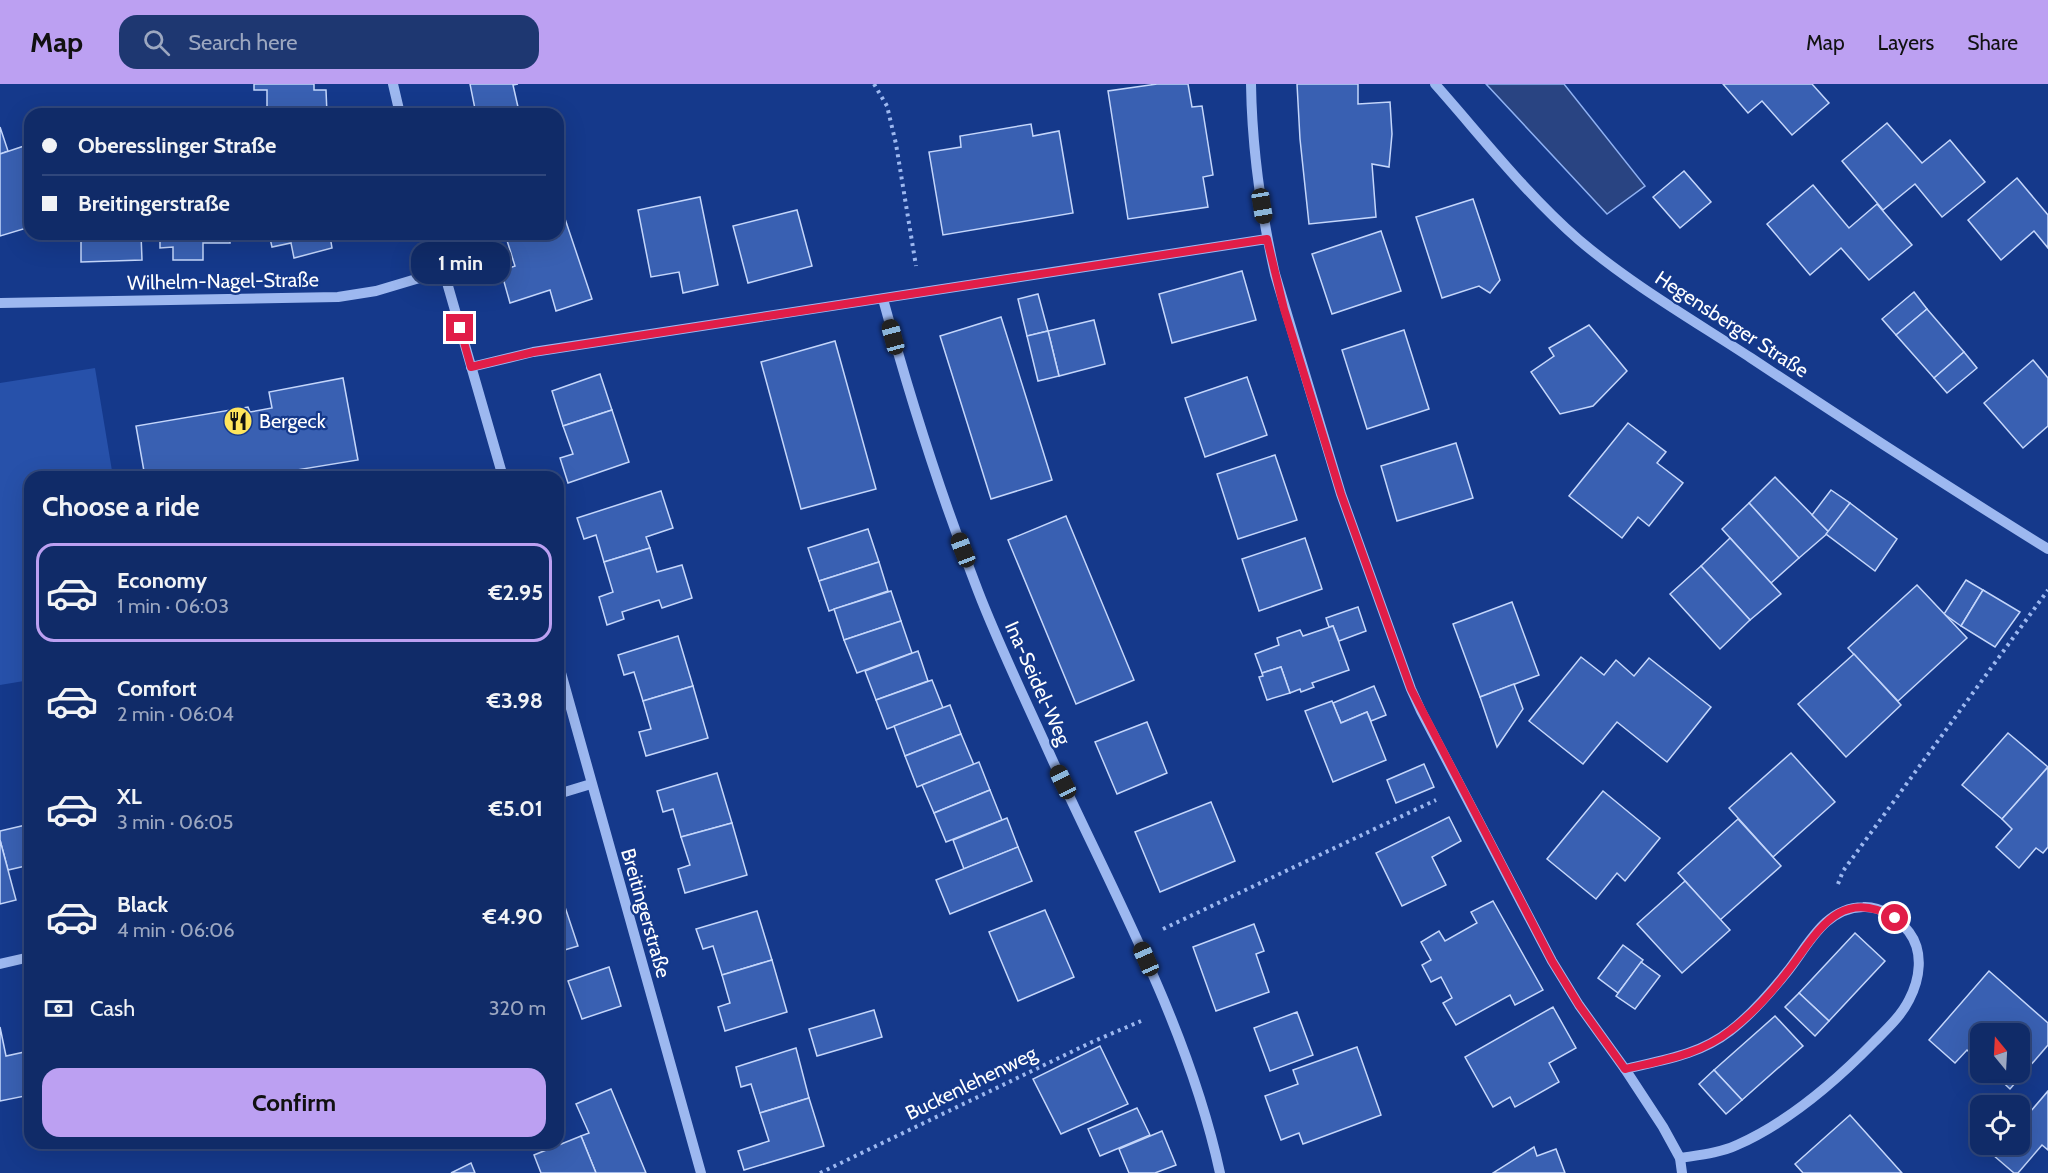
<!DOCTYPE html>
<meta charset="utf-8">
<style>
body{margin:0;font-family:Cabin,sans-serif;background:#1e3771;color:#f1f3f6;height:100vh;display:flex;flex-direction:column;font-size:22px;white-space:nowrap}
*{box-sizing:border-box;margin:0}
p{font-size:20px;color:#9ca7c0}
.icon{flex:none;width:33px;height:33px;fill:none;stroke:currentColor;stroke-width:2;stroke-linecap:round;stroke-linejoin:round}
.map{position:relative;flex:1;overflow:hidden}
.sheet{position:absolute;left:24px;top:387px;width:540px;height:678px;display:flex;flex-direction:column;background:#102b68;border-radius:18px;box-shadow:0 6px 24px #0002,0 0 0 2px #30477c}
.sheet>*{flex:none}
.banner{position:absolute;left:24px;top:24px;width:540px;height:132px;border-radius:18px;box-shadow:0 6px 24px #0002,0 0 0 2px #30477c;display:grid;align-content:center;height:132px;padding:0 18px;background:#102b68}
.needle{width:39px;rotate:342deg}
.fabs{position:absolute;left:1970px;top:939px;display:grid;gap:12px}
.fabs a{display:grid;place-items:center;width:60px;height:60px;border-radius:12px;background:#102b68;box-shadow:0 6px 24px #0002,0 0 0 2px #30477c;font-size:30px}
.end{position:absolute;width:27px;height:27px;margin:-14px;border:8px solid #e11d48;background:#fff;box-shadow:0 0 0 3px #fff}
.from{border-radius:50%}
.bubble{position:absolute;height:42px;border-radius:18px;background:#102b68;box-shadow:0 6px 24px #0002,0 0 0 2px #30477c;font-size:20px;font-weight:700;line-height:42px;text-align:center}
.car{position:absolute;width:18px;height:36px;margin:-18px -9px;border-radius:8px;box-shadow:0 0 4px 2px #0007;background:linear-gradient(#222 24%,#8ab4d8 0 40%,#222 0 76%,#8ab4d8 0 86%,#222 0)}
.banner b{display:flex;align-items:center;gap:21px;height:57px;font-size:22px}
.banner b+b{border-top:2px solid #30477c}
.banner i{width:15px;height:15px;background:#f1f3f6}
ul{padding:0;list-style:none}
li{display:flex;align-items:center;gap:18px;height:99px;margin:0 12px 9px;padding:0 6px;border:3px solid transparent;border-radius:18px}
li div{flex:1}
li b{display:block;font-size:22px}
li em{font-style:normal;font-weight:700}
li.on{border-color:#bca0f2}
li>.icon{width:54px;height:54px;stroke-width:1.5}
h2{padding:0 18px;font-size:27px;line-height:72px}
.pay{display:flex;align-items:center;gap:15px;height:66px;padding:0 18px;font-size:22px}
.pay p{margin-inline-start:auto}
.button{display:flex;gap:12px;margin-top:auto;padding:12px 18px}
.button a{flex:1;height:69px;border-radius:18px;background:#bca0f2;color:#111;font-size:24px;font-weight:700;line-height:69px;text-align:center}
header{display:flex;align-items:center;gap:36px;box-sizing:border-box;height:84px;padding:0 30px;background:#bca0f2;color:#111}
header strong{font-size:28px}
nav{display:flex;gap:33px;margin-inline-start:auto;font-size:21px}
.search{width:420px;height:54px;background:#1e3771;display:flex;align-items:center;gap:15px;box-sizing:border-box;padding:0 21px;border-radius:18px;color:#9ca7c0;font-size:22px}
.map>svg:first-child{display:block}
</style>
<header>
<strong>Map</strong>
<div class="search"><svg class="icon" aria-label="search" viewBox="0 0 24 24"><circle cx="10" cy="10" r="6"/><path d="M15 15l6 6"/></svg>Search here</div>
<nav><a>Map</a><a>Layers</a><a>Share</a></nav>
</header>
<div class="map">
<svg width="2048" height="1089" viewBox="0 0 2048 1089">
<rect width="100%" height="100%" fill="#15398b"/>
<path fill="#2751aa" d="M 95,284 L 113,393 L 30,393 L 30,596 L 0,601 L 0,299 Z"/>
<path fill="#294482" stroke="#8fb1f3" stroke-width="1.5" d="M 1486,0 L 1564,0 L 1645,102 L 1607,130 Z"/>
<g fill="#3960b2" stroke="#c4d6fb" stroke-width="1.5">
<path d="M 254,0 L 314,0 L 314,6 L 326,6 L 327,30 L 267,30 L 267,6 L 254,6 Z"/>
<path d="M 470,0 L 518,0 L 513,1 L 518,23 L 476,30 Z"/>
<path d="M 1157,0 L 1188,0 L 1192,23 L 1202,22 L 1213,91 L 1203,93 L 1208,123 L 1128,135 L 1108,7 Z"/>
<path d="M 1297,0 L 1358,0 L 1358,20 L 1390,18 L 1392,50 L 1389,83 L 1372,80 L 1376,133 L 1309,140 L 1300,55 Z"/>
<path d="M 1723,0 L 1812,0 L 1829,19 L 1792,51 L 1762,17 L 1748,29 Z"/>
<path d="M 1887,39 L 1922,79 L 1950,56 L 1985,98 L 1942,133 L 1915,100 L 1883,126 L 1842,77 Z"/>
<path d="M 1031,40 L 1033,52 L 1059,47 L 1073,129 L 943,151 L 929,68 L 961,63 L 960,52 Z"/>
<path d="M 0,43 L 8,67 L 0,70 Z"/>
<path d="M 24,62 L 30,82 L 30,143 L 0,152 L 0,70 Z"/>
<path d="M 1684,87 L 1711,118 L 1680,144 L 1653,113 Z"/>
<path d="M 2017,94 L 2048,131 L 2048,164 L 2034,147 L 2001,176 L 1968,136 Z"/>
<path d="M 1813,101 L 1849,144 L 1877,120 L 1912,161 L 1869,196 L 1841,164 L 1810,191 L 1767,140 Z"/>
<path d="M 700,113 L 718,201 L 683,209 L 679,188 L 651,193 L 638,126 Z"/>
<path d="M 558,114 L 592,215 L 556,227 L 550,206 L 510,219 L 501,187 L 515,182 L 505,150 L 558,150 Z"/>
<path d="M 1473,115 L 1500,196 L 1490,209 L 1479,202 L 1442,214 L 1416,133 Z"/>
<path d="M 797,126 L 812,182 L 748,199 L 733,142 Z"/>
<path d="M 1381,147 L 1401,207 L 1332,230 L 1312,170 Z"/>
<path d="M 81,150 L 141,150 L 142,176 L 81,178 Z"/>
<path d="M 160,150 L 230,150 L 230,159 L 203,159 L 203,176 L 173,176 L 173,163 L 160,164 Z"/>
<path d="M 269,150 L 339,150 L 330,152 L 332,164 L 294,174 L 291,159 L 272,163 Z"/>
<path d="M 1242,187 L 1256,236 L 1172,259 L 1159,210 Z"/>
<path d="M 1914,208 L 1927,225 L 1896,251 L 1882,235 Z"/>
<path d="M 1038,210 L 1048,247 L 1027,252 L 1018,215 Z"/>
<path d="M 1927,225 L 1964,268 L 1934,294 L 1896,251 Z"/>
<path d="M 1001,233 L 1052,396 L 991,415 L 940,252 Z"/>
<path d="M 1094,236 L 1105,280 L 1059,292 L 1048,247 Z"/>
<path d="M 1589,241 L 1627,287 L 1593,322 L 1560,330 L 1531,288 L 1554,272 L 1549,264 Z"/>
<path d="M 1404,246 L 1429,325 L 1367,345 L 1342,266 Z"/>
<path d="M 1048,247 L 1059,292 L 1038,297 L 1027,252 Z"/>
<path d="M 835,257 L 876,405 L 801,425 L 761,278 Z"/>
<path d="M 1964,268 L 1977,284 L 1947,309 L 1934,294 Z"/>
<path d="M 2033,276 L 2048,294 L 2048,342 L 2023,364 L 1984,319 Z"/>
<path d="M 600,290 L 612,326 L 563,342 L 552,307 Z"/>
<path d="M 1247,293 L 1267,351 L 1205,373 L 1185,314 Z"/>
<path d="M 343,294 L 358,376 L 284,388 L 285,393 L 145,393 L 136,342 L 248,323 L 250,328 L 272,324 L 269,308 Z"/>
<path d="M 612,326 L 629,378 L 568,399 L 560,374 L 573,370 L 563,342 Z"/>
<path d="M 1628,339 L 1666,368 L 1657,379 L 1683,399 L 1649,442 L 1638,433 L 1622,454 L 1569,412 Z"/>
<path d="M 1456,359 L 1473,414 L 1397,437 L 1381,382 Z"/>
<path d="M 1275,371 L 1297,436 L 1238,455 L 1217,390 Z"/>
<path d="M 1775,393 L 1829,448 L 1799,474 L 1749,419 Z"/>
<path d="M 1831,406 L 1850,419 L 1829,448 L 1812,431 Z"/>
<path d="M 661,407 L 673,444 L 646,453 L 650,464 L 604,478 L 596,451 L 584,455 L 577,434 Z"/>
<path d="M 1749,419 L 1799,474 L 1771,499 L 1722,445 Z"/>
<path d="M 1850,419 L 1897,455 L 1875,487 L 1826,450 Z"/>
<path d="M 1066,432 L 1134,596 L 1076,620 L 1008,456 Z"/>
<path d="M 868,445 L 879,478 L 819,497 L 808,464 Z"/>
<path d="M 1305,454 L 1322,505 L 1259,527 L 1242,475 Z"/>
<path d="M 1730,454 L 1781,510 L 1750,536 L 1701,482 Z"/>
<path d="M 650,464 L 657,488 L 682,481 L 692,514 L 662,524 L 659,516 L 622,528 L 624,535 L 607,541 L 599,513 L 613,508 L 604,478 Z"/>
<path d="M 879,478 L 888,507 L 829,527 L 819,497 Z"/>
<path d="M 1701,482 L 1750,536 L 1720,565 L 1670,510 Z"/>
<path d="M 1966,496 L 1983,506 L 1961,542 L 1944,530 Z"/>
<path d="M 1917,501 L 1967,554 L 1898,617 L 1848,564 Z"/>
<path d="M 1983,506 L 2020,528 L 1995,563 L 1961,542 Z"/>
<path d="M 891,507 L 901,537 L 844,556 L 834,525 Z"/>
<path d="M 1512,518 L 1539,591 L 1480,613 L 1453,540 Z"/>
<path d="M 1358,523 L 1366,547 L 1339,557 L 1333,542 L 1329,543 L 1326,534 Z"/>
<path d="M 901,537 L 912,569 L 857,589 L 844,556 Z"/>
<path d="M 1333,542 L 1349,586 L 1312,599 L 1314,603 L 1301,608 L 1300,605 L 1290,609 L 1281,583 L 1262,589 L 1255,570 L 1279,561 L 1277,554 L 1300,546 L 1303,552 Z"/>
<path d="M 678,552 L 693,602 L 643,617 L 634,588 L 624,591 L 618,571 Z"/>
<path d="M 918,567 L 928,597 L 876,616 L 865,587 Z"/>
<path d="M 1854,570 L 1901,621 L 1846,673 L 1798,620 Z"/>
<path d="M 1581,573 L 1604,591 L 1616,576 L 1634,592 L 1649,574 L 1711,623 L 1667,678 L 1617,638 L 1583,680 L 1529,637 Z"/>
<path d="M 1281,583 L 1290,609 L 1267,616 L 1259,593 L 1263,592 L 1262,589 Z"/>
<path d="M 932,596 L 943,624 L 887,645 L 876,616 Z"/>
<path d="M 1514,600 L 1523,625 L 1497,663 L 1480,613 Z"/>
<path d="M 693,602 L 708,654 L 646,672 L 639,648 L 651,645 L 643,617 Z"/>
<path d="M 1374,602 L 1386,631 L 1371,637 L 1367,628 L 1341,639 L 1333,619 Z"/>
<path d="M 1332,617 L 1341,639 L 1367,628 L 1386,676 L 1333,698 L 1305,627 Z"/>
<path d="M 950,621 L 961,650 L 905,672 L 894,642 Z"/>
<path d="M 1147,638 L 1167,689 L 1117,710 L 1095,658 Z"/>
<path d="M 2008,649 L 2048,683 L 2002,735 L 1962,701 Z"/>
<path d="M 961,650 L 974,681 L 917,703 L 905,672 Z"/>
<path d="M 1791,669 L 1835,718 L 1773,773 L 1729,724 Z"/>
<path d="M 979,678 L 990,706 L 934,729 L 922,701 Z"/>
<path d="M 1424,680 L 1434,703 L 1396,719 L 1387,696 Z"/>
<path d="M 2048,683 L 2048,763 L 2043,769 L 2036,764 L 2019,784 L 1996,763 L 2012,745 L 2002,735 Z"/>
<path d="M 717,689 L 732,739 L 681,753 L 673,725 L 663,728 L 657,707 Z"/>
<path d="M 990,706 L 1002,736 L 946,758 L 934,729 Z"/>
<path d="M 1603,707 L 1660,754 L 1625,797 L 1617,789 L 1596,815 L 1547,775 Z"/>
<path d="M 1211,718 L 1235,777 L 1160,808 L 1135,748 Z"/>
<path d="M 1449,733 L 1461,757 L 1432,773 L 1446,801 L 1402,822 L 1376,769 Z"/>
<path d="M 1007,734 L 1018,763 L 964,785 L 953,756 Z"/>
<path d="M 1738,735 L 1781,782 L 1720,836 L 1678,789 Z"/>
<path d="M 732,739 L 747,791 L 685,809 L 678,785 L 690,781 L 681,753 Z"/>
<path d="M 30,740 L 30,781 L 8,786 L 0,756 L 0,747 Z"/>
<path d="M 0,756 L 16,816 L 0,820 Z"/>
<path d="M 1018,763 L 1032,797 L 950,830 L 936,796 Z"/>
<path d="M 1685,797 L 1730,846 L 1682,889 L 1637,840 Z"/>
<path d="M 558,802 L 578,862 L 558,868 Z"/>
<path d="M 1493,817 L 1543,906 L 1515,921 L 1510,911 L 1456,941 L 1443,919 L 1452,914 L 1441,893 L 1431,898 L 1422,881 L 1431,876 L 1421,858 L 1439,847 L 1445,857 L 1477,839 L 1471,828 Z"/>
<path d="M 1045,826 L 1074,893 L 1018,917 L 989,848 Z"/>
<path d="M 757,827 L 772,876 L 722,891 L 713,862 L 703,865 L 696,845 Z"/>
<path d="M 1254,840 L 1264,867 L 1256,870 L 1269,908 L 1216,927 L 1193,863 Z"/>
<path d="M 1855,849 L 1885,877 L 1829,937 L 1799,909 Z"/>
<path d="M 1623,861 L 1643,876 L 1618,909 L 1598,894 Z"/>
<path d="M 772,876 L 787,928 L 725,947 L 718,923 L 730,919 L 722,891 Z"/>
<path d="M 1641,878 L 1660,892 L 1635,925 L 1616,912 Z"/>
<path d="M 609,883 L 621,922 L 582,935 L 568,897 Z"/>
<path d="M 1989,887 L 2048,939 L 2048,961 L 2010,1005 L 1992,988 L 2019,988 L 2019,950 L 1980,950 L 1980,978 L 1967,966 L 1955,979 L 1929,956 Z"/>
<path d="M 1799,909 L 1829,937 L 1815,952 L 1785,923 Z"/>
<path d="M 1553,923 L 1576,964 L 1549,979 L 1559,998 L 1515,1023 L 1510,1013 L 1493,1023 L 1465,973 Z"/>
<path d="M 874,926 L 882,953 L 817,972 L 809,945 Z"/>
<path d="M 1297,928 L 1313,971 L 1270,987 L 1254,944 Z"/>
<path d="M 1775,932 L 1803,962 L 1742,1016 L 1714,986 Z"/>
<path d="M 0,943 L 6,972 L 29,967 L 30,1011 L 0,1017 Z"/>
<path d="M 1100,962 L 1128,1020 L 1061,1050 L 1033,995 Z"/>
<path d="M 1357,963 L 1381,1031 L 1303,1060 L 1299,1049 L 1281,1056 L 1265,1012 L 1298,1000 L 1293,986 Z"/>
<path d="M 796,964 L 809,1014 L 760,1029 L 751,1000 L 741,1003 L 736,983 Z"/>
<path d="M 1714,986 L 1742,1016 L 1726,1030 L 1699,1000 Z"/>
<path d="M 611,1005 L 646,1089 L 596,1089 L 581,1052 L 589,1049 L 576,1020 Z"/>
<path d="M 2048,1007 L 2048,1066 L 2042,1061 L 2018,1089 L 2014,1089 L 1993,1071 L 2002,1060 L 2019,1060 L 2019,1041 Z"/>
<path d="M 809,1014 L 824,1062 L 744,1086 L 738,1067 L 769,1057 L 760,1029 Z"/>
<path d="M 1137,1024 L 1150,1051 L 1100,1072 L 1088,1045 Z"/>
<path d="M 1850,1031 L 1902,1089 L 1803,1089 L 1795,1080 Z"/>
<path d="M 1162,1047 L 1176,1081 L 1155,1089 L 1129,1089 L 1119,1065 Z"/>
<path d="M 581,1052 L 596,1089 L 541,1089 L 534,1071 Z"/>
<path d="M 1534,1063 L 1537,1072 L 1556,1065 L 1565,1089 L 1493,1089 Z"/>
<path d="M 471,1079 L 475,1089 L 451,1089 Z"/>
</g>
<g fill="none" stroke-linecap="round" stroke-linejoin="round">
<g stroke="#9db8f0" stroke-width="4" stroke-dasharray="3 4.5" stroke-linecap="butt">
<path d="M 874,0 L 887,22 L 896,60 L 916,182"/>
<path d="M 1838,800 L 1843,787 L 2048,506"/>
<path d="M 1163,845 L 1436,716"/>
<path d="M 820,1089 L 1092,958 L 1141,937"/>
</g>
<g stroke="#9db8f0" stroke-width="10">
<path d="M 393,0 L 400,30"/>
<path d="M 1251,0 C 1252,64 1261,128 1275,190 L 1341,410 L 1411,605 L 1421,627 L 1552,877 L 1579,921 L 1625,985 L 1663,1043 L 1680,1074 L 1682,1089"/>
<path d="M 1435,0 C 1482,53 1526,110 1579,156 C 1632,201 1693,236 1751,274 C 1849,339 1948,403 2048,465"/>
<path d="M 433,150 L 503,393"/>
<path d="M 883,215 C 910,314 941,412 978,507 C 1000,564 1027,619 1052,675 C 1114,811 1188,942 1220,1089"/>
<path d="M 0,219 L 338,213 L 376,207 L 443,187"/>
<path d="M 471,283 L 533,268 L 1267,155"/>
<path d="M 558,578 L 701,1089"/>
<path d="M 558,710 L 591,700"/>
<path d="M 0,880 L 30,873"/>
<path d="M 1625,985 C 1663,976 1699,971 1730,947 C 1751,931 1770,909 1787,888 C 1808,862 1824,824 1863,823 C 1881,822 1898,834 1909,848 C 1924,868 1920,895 1909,916 C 1901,932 1887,945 1874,958 C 1835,998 1789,1038 1737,1061 C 1720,1069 1699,1071 1680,1074"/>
</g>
</g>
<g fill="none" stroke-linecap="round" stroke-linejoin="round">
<path stroke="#e11d48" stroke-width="8" d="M 460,244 L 471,283 L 534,268 L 1267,155 L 1284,225 L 1341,410 L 1411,605 L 1552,877 L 1579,921 L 1625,985 C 1663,976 1700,971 1731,946 C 1752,930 1772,908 1788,887 C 1817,850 1839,801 1895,834"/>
</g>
<defs>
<g id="restaurant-disc" transform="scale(1.5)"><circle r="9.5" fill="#ffe55c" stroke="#15398b"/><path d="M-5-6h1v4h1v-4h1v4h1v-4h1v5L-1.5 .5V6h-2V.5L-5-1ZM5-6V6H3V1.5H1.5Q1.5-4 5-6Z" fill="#111"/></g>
</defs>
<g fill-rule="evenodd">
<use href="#restaurant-disc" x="238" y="337"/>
</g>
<g text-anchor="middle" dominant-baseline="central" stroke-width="4.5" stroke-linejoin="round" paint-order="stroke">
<g font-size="20" fill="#fff" stroke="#15398b">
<text transform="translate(223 197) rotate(-1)">Wilhelm-Nagel-Straße</text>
<text transform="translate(1732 240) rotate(33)">Hegensberger Straße</text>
<text transform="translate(1038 599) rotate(66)">Ina-Seidel-Weg</text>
<text transform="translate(646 829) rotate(74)">Breitingerstraße</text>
<text transform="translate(971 999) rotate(-26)">Buckenlehenweg</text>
</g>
<g font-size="20" fill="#fff" stroke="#15398b" text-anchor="start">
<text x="259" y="337">Bergeck</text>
</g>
</g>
</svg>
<div class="fabs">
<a><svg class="needle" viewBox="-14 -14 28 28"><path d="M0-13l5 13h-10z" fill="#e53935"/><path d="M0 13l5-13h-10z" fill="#9ca7c0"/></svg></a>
<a><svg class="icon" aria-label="locate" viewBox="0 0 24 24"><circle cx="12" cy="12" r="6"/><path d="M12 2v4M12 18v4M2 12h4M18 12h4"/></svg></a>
</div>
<i class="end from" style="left:1895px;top:834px"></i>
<i class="end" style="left:460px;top:244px"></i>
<div class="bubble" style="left:411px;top:158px;width:99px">1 min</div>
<i class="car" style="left:1262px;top:122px;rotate:171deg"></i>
<i class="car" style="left:893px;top:253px;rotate:345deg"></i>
<i class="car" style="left:963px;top:466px;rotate:339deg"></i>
<i class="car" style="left:1063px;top:698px;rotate:334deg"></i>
<i class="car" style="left:1146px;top:875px;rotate:336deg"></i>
<div class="banner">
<b><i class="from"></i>Oberesslinger Straße</b>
<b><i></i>Breitingerstraße</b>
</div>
<section class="sheet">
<h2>Choose a ride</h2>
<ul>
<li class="on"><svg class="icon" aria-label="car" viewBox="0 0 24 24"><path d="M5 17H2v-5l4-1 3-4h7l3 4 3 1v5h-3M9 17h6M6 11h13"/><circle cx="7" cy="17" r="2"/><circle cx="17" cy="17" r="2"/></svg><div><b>Economy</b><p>1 min · 06:03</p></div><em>€2.95</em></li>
<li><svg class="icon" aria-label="car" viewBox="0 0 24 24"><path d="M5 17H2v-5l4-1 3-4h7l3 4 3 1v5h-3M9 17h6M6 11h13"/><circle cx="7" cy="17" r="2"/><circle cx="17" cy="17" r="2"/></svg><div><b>Comfort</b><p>2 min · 06:04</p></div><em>€3.98</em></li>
<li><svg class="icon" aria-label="car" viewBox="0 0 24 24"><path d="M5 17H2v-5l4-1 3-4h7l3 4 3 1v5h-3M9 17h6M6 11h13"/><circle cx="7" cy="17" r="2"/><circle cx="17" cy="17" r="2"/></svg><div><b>XL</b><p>3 min · 06:05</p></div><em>€5.01</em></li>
<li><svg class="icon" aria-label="car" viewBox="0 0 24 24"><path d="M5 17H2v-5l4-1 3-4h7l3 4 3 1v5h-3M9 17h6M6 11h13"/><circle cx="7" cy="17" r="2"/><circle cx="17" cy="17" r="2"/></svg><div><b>Black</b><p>4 min · 06:06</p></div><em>€4.90</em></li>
</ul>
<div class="pay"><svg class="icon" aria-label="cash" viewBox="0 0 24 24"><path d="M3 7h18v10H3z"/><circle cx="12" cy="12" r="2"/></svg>Cash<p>320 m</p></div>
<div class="button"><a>Confirm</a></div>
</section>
</div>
